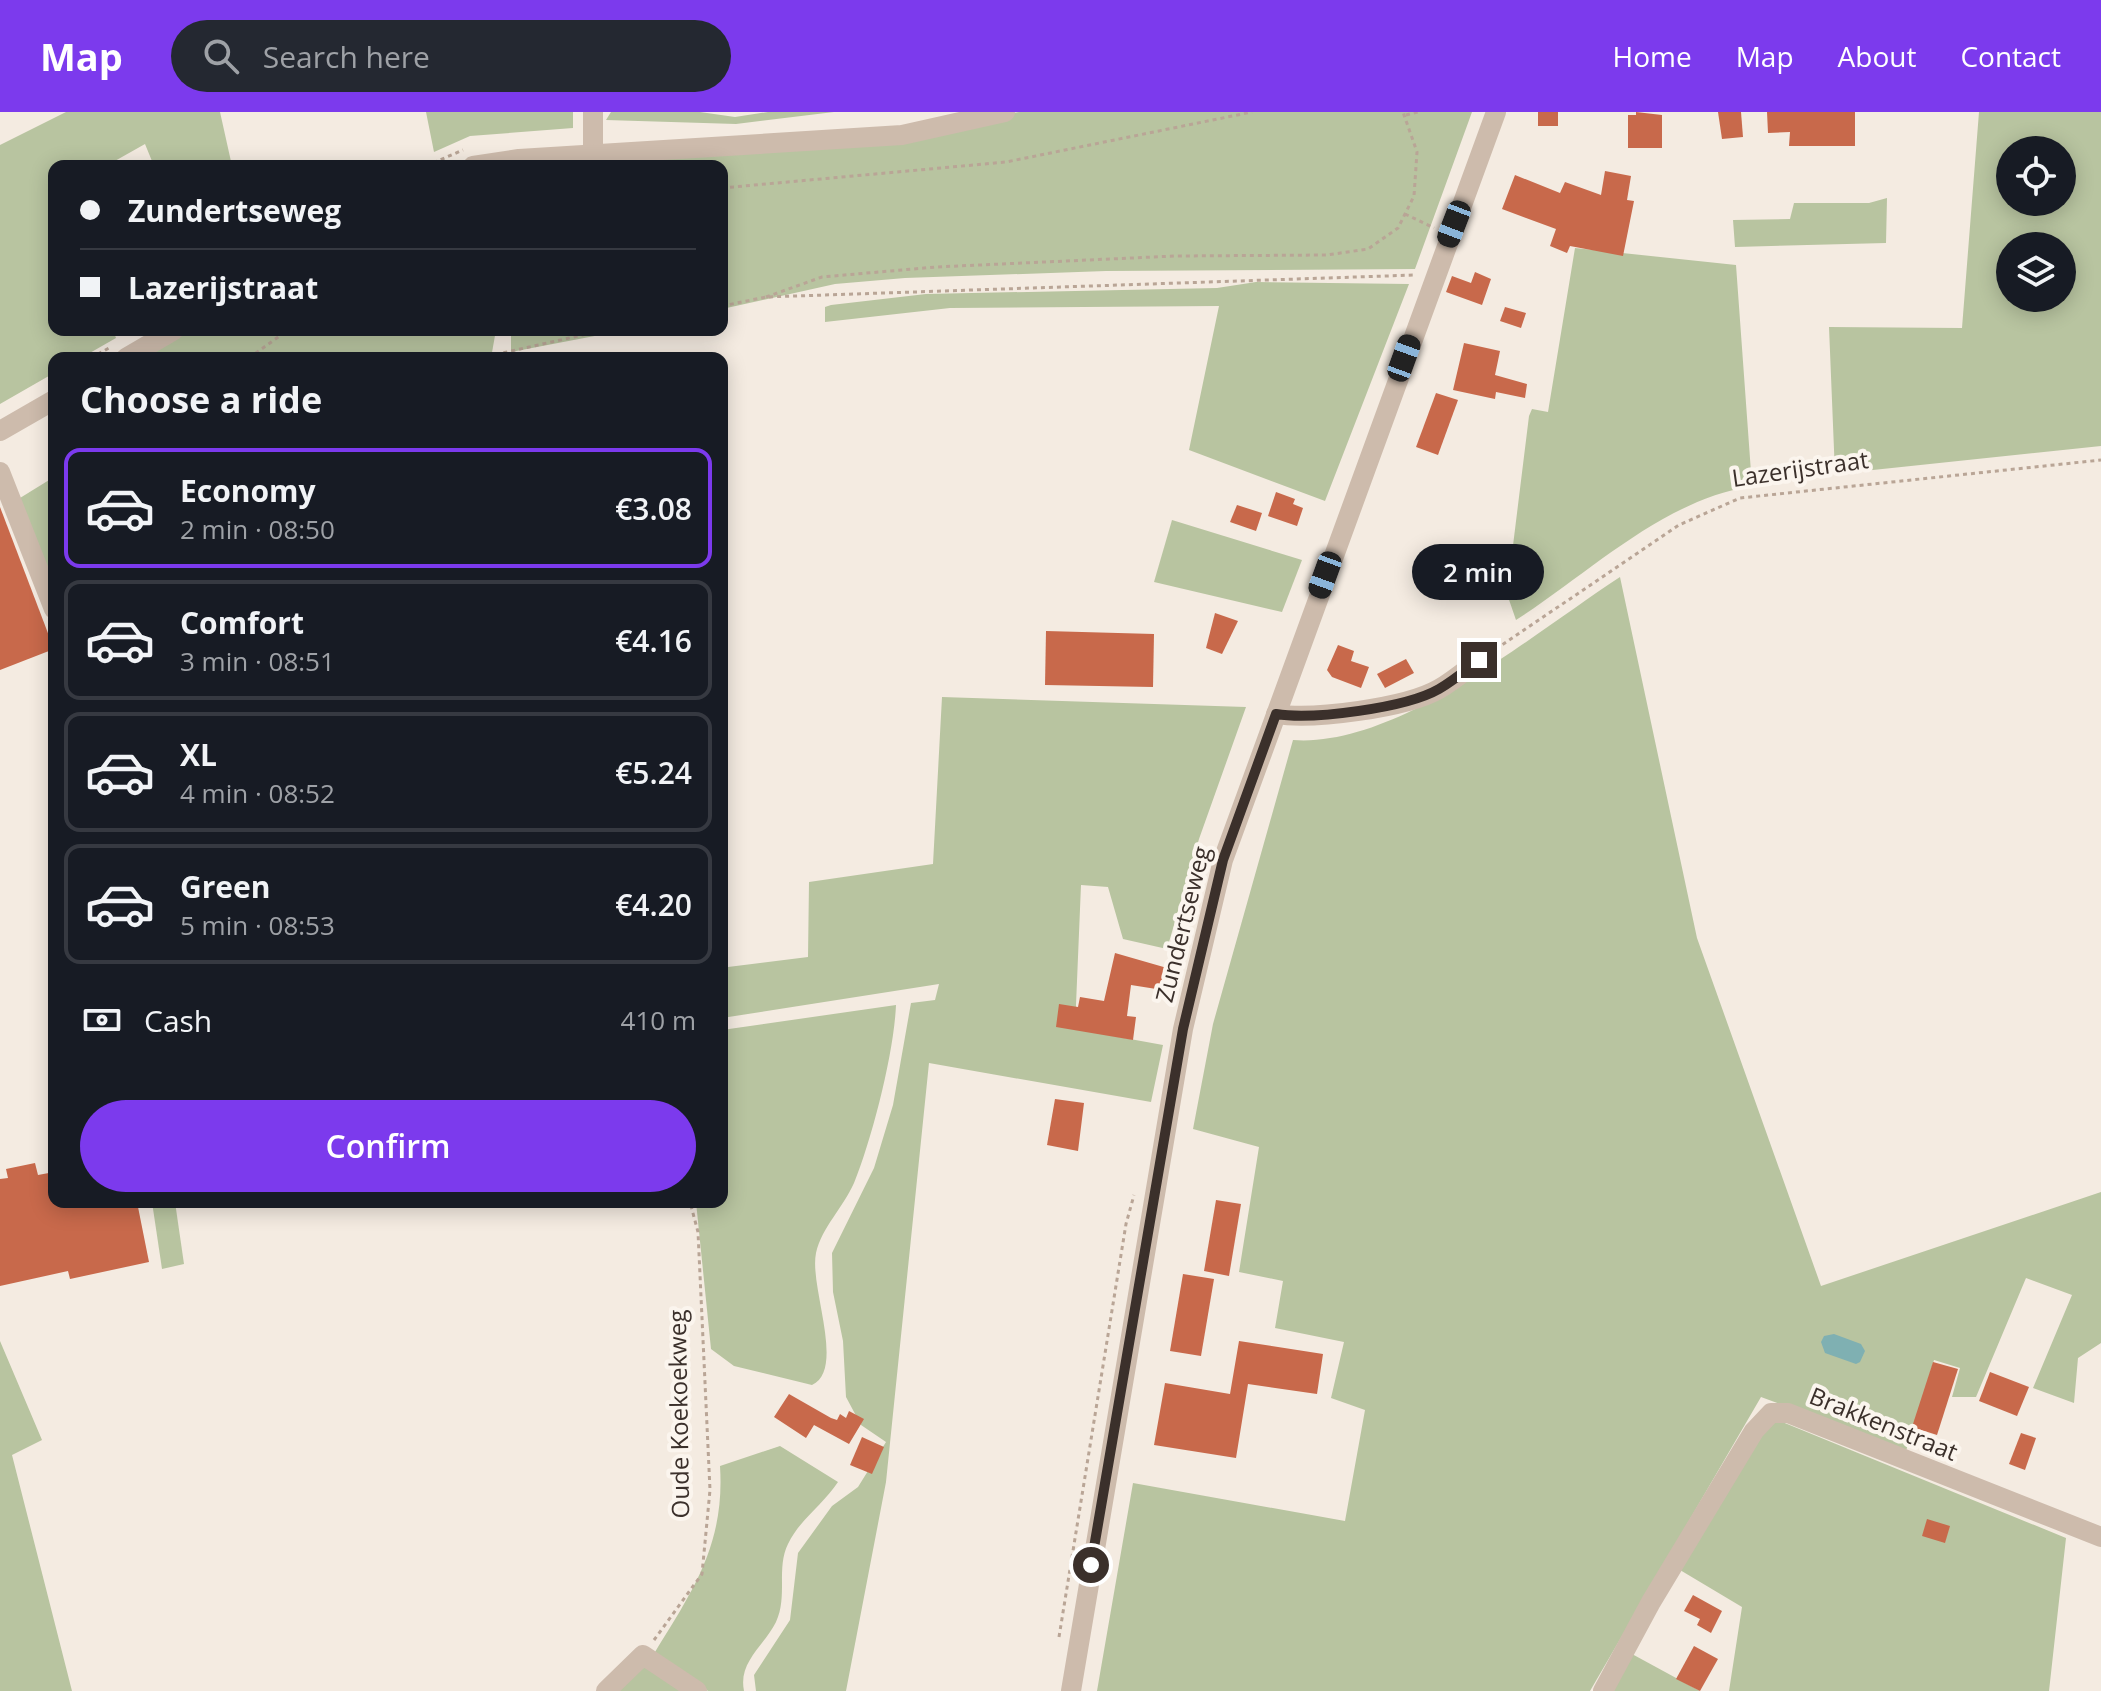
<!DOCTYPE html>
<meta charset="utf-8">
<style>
body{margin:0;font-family:"Open Sans",sans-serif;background:#242831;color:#f1f3f6;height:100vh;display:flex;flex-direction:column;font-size:30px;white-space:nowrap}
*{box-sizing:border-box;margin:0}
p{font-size:26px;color:#9ea1a6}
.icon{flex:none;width:44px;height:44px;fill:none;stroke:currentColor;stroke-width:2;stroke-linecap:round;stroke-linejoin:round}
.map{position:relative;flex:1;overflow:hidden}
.details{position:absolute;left:48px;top:240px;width:680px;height:856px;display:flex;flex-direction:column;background:#171b24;border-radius:16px;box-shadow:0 4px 20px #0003}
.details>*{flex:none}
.guide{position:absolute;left:48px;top:48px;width:680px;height:176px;border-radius:16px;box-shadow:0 4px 20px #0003;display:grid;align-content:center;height:176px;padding:0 32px;background:#171b24}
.tools{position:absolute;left:1996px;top:24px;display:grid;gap:16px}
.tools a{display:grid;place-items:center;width:80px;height:80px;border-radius:50%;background:#171b24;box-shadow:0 4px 20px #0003;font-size:40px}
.end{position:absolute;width:36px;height:36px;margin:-18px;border:10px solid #3b302b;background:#fff;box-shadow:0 0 0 4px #fff}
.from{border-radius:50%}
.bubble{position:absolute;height:56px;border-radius:28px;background:#171b24;box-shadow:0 4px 20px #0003;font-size:26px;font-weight:600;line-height:56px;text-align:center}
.car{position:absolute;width:24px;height:48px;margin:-24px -12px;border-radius:10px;box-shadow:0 0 6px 2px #0007;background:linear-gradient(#222 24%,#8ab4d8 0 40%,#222 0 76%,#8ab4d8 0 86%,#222 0)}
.guide b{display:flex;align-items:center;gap:28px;height:76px;font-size:30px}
.guide b+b{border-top:2px solid #363941}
.guide i{width:20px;height:20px;background:#f1f3f6}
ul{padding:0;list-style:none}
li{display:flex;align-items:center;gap:24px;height:120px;margin:0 16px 12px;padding:0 16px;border:4px solid #363941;border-radius:16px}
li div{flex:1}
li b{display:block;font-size:30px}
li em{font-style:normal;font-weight:600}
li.on{border-color:#7c3aed}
li>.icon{width:72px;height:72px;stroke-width:1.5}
h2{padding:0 32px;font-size:36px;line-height:96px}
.pay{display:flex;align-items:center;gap:20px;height:88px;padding:0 32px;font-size:30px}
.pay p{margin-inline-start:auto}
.button{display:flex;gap:16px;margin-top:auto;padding:16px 32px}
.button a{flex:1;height:92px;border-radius:48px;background:#7c3aed;color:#fff;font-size:32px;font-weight:600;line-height:92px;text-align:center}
header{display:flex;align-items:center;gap:48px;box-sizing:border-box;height:112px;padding:0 40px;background:#7c3aed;color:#fff}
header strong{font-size:38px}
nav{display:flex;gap:44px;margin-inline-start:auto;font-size:28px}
.search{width:560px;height:72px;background:#242831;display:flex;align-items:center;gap:20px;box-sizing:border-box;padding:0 28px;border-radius:44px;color:#9ea1a6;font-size:30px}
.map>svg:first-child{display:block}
</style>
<header>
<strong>Map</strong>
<div class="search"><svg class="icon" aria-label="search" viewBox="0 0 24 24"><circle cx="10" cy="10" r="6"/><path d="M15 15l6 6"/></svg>Search here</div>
<nav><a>Home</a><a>Map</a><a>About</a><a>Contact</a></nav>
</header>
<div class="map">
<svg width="2101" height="1579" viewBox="0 0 2101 1579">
<rect width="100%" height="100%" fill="#f4ebe1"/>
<g fill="#b8c4a0" fill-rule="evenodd">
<path d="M 66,0 L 220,0 L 232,54 L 154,54 L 145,32 L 106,54 L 54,54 L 54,218 L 113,218 L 116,226 L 81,246 L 54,246 L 54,261 L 0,292 L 0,33 Z"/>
<path d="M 426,0 L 573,0 L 573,16 L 470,24 L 434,40 Z"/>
<path d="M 611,0 L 700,0 L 735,5 L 768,0 L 834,0 L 736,12 L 606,8 Z"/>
<path d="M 1019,0 L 1472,0 L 1415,157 L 1106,159 L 905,166 L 835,172 L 722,197 L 722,54 L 528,54 L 694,43 Z"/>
<path d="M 1979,0 L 2101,0 L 2101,334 L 1835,362 L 1829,215 L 1962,216 ZM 2062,38 L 2062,90 L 2010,90 L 2010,38 ZM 2010,134 L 2062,134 L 2062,186 L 2010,186 Z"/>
<path d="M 1887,86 L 1886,131 L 1735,135 L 1733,108 L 1790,107 L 1794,91 L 1869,91 Z"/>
<path d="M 1575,136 L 1736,153 L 1752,374 C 1661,389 1591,460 1516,508 L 1507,482 L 1529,304 L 1532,297 L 1548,300 Z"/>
<path d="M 1256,170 L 1409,172 L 1325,389 L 1189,338 L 1219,194 L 950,196 L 825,210 L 825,195 L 831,193 L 926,182 L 1217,176 Z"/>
<path d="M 187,218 L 496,218 L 491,246 L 141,246 Z"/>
<path d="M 511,218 L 626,218 L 511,240 Z"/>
<path d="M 54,365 L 54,474 L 20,386 Z"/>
<path d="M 1172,408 L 1302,448 L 1282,500 L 1154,470 Z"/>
<path d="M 1620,465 L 1697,826 L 1821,1174 L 2101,1080 L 2101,1231 L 2078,1246 L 2074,1291 L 2033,1276 L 2072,1183 L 2026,1166 L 1976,1285 L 1952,1285 L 1960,1256 L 1934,1248 L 1906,1339 L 1761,1285 L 1590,1579 L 1097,1579 L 1133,1371 L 1345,1409 L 1365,1298 L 1331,1286 L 1344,1230 L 1275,1216 L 1283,1169 L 1239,1160 L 1259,1035 L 1193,1017 L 1213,912 L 1293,628 C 1398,636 1534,521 1620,465 Z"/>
<path d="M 942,585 L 1246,595 L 1199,727 L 1167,837 L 1123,827 L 1108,775 L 1081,773 L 1075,917 L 1163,933 L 1151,990 L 929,951 L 886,1370 L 846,1579 L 756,1579 L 754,1563 L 790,1508 L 798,1441 L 832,1394 L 858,1375 L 886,1330 L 861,1313 L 846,1285 L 843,1229 L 833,1180 L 832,1141 L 874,1056 L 893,993 L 911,891 L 935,888 L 939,872 L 722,906 L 722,869 L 728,855 L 808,845 L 809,770 L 933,752 Z"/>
<path d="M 896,893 C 894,941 872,1027 854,1071 C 843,1096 822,1115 816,1141 C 809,1175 846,1257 812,1273 L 734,1254 L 711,1237 L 696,1090 L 722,1090 L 722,918 Z"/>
<path d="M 152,1090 L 175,1090 L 184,1152 L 162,1157 Z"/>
<path d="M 0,1229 L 42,1328 L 12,1343 L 72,1579 L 0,1579 Z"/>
<path d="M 1775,1307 L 2066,1426 L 2049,1579 L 1729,1579 L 1742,1495 L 1680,1458 L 1767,1308 Z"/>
<path d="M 780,1334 L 838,1370 C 823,1393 800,1407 788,1432 C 776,1456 788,1484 776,1510 C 764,1534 738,1550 744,1579 L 708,1579 L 655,1540 C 694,1477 725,1431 720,1354 Z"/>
<path d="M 1632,1542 L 1700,1579 L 1612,1579 Z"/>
<path d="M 643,1552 L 680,1579 L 619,1579 Z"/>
</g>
<path fill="#7fb0b2" d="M 1834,1222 L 1861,1232 L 1865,1239 L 1860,1250 L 1856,1252 L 1825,1241 L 1821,1230 L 1824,1224 Z"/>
<g fill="#c8694b">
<rect x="1538" y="0" width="20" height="14"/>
<path d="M 1636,0 L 1662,3 L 1662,36 L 1628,36 L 1628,3 L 1636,3 Z"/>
<path d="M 1718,0 L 1741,0 L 1743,25 L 1722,27 Z"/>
<path d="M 1767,0 L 1855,0 L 1855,34 L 1789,34 L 1790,20 L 1768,21 Z"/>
<path d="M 1605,59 L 1631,64 L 1627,88 L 1634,89 L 1623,144 L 1570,134 L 1567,141 L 1550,134 L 1556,117 L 1502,97 L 1515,63 L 1560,81 L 1565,70 L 1601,83 Z"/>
<path d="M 1475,160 L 1491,167 L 1482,193 L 1446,180 L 1452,164 L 1471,171 Z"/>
<path d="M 1505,195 L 1526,201 L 1521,216 L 1500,209 Z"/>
<path d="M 1464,231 L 1500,239 L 1495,263 L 1527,272 L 1525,286 L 1496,280 L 1495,287 L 1453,278 Z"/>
<path d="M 1436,281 L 1458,288 L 1438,343 L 1416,335 Z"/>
<path d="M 1276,380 L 1295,387 L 1293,392 L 1303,396 L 1297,414 L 1268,404 Z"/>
<path d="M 1237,393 L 1262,401 L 1256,419 L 1230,410 Z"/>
<path d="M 0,395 L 54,537 L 0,558 Z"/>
<path d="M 1215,501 L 1238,509 L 1222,542 L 1206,536 Z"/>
<path d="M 1046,519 L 1154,522 L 1153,575 L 1045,573 Z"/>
<path d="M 1338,533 L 1354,539 L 1351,549 L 1369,555 L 1361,576 L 1332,565 L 1327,558 Z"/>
<path d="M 1406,547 L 1414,561 L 1385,576 L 1377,562 Z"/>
<path d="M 1115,841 L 1174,858 L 1169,879 L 1131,873 L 1127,904 L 1136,905 L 1133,928 L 1056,915 L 1059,892 L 1078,895 L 1080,885 L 1104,889 Z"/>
<path d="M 1055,987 L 1084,991 L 1078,1039 L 1047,1033 Z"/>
<path d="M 35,1051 L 38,1063 L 54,1060 L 54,1090 L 137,1090 L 149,1150 L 70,1167 L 68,1159 L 0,1174 L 0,1067 L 8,1066 L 6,1057 Z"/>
<path d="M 1216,1088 L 1241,1092 L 1229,1164 L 1204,1159 Z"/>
<path d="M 1183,1162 L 1214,1167 L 1201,1244 L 1170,1239 Z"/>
<path d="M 1239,1229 L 1323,1242 L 1317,1282 L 1248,1272 L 1236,1346 L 1154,1333 L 1165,1271 L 1230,1282 Z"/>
<path d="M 1933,1250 L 1958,1257 L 1937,1323 L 1912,1315 Z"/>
<path d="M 1990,1260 L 2029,1275 L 2017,1304 L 1979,1289 Z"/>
<path d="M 789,1282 L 831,1306 L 837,1308 L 840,1302 L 846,1306 L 849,1299 L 864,1307 L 849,1332 L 814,1313 L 806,1326 L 774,1305 Z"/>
<path d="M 2021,1321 L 2036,1326 L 2025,1358 L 2009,1352 Z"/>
<path d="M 862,1325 L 884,1335 L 872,1362 L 850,1353 Z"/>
<path d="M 1927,1407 L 1950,1414 L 1945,1431 L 1922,1424 Z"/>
<path d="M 1693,1483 L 1722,1499 L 1711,1521 L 1697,1513 L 1700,1507 L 1684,1499 Z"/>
<path d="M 1694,1534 L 1718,1547 L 1700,1579 L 1676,1567 Z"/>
</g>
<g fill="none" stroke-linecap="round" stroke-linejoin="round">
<g stroke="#b9a596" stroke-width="3" stroke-dasharray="4 4" stroke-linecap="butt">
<path d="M 1406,3 L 1418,0"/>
<path d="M 426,54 L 463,38"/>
<path d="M 722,76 L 1006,50 L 1252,0"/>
<path d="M 1405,102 L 1434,116"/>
<path d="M 766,185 L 822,165 L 936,155 L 1175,144 L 1327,143 L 1368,137 L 1398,116 L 1414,84 L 1417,40 L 1403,0"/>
<path d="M 722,194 L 766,185 L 1415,163"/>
<path d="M 91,246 L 109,236"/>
<path d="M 249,246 L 288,218"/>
<path d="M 480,246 L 605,218"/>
<path d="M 1496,537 L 1679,413 L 1740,386 L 2101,348"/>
<path d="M 1180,842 L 1188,806"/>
<path d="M 1059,1525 L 1126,1112 L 1134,1083"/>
<path d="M 654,1528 L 702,1462 L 710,1378 L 698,1120 L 690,1090"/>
</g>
<g stroke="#cdbbac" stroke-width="20">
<path d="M 593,0 L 593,43"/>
<path d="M 473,54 L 519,47 L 902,23 L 1005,0"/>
<path d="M 126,246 L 174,218"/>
<path d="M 0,319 L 54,288"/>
<path d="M 0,360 L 54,497"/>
<path d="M 1276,602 C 1313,608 1406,596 1439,577 C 1453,569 1466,558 1479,548"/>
<path d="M 606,1579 L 643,1543 L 697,1579"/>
<path d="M 1071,1579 L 1183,917 L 1223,748 L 1496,0"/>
<path d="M 1603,1579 L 1651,1490 L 1754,1319 L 1771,1301 L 1788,1301 L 2101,1425"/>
</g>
</g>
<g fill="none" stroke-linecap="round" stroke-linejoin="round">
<path stroke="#3b302b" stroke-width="10" d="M 1091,1453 L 1183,917 L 1223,748 L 1276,602 C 1313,608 1406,596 1439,577 C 1453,569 1466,558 1479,548"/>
</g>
<g text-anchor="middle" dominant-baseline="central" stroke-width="8" stroke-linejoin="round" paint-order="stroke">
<g font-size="24" fill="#3b302b" stroke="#fbf5ee">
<text transform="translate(1800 356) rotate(-8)">Lazerijstraat</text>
<text transform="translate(1182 812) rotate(-76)">Zundertseweg</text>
<text transform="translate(678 1302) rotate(-91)">Oude Koekoekweg</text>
<text transform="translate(1884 1311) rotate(22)">Brakkenstraat</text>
</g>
</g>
</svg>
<div class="tools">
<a><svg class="icon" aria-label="locate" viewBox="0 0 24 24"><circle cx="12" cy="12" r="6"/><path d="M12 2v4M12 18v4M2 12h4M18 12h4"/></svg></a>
<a><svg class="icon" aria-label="layers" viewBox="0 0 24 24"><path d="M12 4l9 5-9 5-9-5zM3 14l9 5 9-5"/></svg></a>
</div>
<i class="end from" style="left:1091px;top:1453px"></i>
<i class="end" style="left:1479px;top:548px"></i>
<div class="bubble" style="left:1412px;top:432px;width:132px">2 min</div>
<i class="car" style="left:1454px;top:112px;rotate:201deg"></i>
<i class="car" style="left:1404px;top:246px;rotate:20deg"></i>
<i class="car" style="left:1325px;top:463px;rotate:200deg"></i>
<div class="guide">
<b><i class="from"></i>Zundertseweg</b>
<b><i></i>Lazerijstraat</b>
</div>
<section class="details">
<h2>Choose a ride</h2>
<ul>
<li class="on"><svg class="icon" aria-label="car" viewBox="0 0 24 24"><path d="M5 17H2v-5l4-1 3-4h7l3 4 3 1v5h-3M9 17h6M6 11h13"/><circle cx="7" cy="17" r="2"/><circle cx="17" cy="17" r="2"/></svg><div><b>Economy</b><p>2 min · 08:50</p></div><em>€3.08</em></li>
<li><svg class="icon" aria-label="car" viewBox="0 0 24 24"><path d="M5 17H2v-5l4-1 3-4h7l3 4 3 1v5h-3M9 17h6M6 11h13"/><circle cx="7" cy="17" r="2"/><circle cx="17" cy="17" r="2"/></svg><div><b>Comfort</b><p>3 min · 08:51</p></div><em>€4.16</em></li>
<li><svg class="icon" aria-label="car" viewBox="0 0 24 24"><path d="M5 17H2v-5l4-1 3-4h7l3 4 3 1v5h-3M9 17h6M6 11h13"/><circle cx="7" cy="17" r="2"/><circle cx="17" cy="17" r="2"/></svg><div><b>XL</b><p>4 min · 08:52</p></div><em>€5.24</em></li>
<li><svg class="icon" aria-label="car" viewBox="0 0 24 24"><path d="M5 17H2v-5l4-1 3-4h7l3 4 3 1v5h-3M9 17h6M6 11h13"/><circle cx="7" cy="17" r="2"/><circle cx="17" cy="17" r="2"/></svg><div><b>Green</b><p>5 min · 08:53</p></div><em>€4.20</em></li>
</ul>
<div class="pay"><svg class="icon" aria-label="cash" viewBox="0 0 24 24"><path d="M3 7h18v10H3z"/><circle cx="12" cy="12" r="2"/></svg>Cash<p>410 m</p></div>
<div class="button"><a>Confirm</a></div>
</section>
</div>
